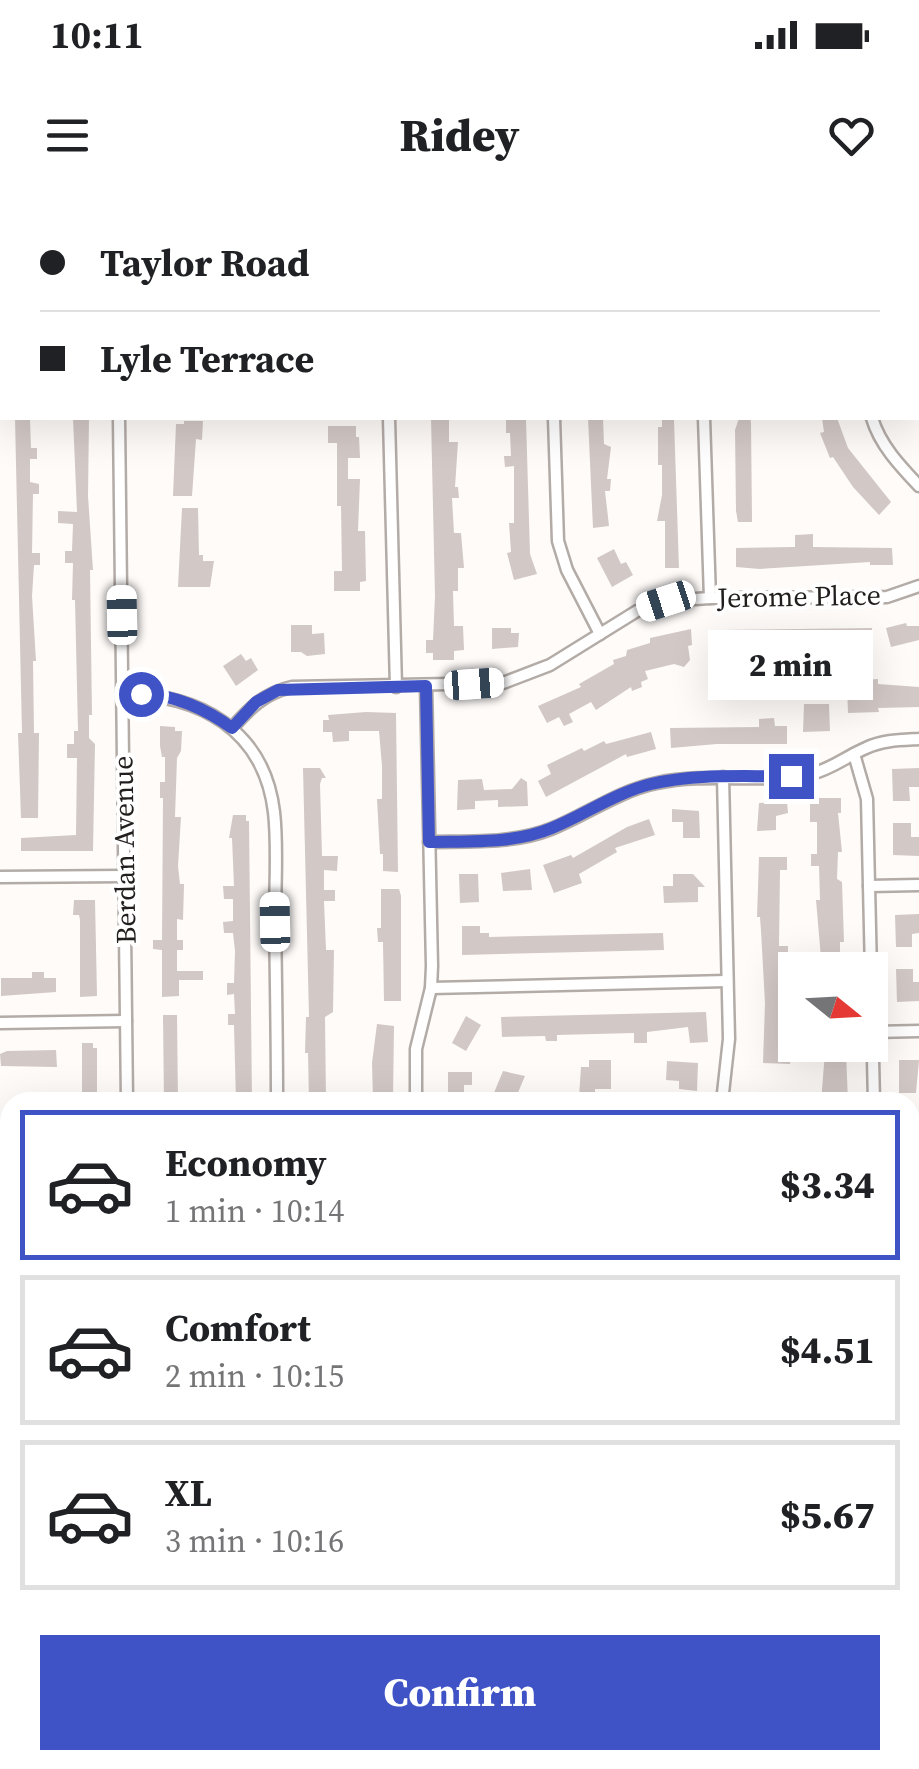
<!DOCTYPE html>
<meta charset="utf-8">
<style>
body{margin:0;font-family:"Source Serif 4",serif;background:#f6f6f6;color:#202124;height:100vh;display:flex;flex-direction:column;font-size:38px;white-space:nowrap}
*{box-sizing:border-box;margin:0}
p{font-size:32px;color:#757577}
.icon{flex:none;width:55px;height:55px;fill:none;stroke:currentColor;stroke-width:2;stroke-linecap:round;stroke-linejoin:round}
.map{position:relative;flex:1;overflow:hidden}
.sheet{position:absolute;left:0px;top:892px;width:920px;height:678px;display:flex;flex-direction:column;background:#fff;border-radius:30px 30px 0 0;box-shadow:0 10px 40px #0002}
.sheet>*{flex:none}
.hud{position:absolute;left:0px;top:0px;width:920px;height:220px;box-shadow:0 10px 40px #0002;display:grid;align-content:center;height:220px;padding:0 40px;background:#fff}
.needle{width:65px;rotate:108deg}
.tools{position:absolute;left:778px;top:752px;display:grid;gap:20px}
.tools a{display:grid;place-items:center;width:110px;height:110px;border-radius:0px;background:#fff;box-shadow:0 10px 40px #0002;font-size:50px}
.end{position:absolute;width:45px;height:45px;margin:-22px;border:12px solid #3f53c6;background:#fff;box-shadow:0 0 0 5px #fff}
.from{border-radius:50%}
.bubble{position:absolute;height:70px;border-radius:0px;background:#fff;box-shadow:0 10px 40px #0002;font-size:32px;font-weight:800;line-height:70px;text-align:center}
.car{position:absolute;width:30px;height:60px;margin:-30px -15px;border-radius:12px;box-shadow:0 0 8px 2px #0007;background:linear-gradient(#fff 24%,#345 0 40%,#fff 0 76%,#345 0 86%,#fff 0)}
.hud b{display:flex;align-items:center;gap:35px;height:95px;font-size:38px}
.hud b+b{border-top:2px solid #e0e0e0}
.hud i{width:25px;height:25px;background:#202124}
ul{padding:18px 0 0;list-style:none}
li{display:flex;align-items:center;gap:30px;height:150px;margin:0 20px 15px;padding:0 20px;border:5px solid #e0e0e0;border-radius:0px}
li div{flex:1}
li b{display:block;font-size:38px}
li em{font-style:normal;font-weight:800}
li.current{border-color:#3f53c6}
li>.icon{width:90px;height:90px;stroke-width:1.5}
.cta{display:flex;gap:20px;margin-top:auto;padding:20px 40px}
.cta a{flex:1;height:115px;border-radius:0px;background:#3f53c6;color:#fff;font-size:40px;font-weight:800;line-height:115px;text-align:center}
.status{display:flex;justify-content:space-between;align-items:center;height:70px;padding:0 50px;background:#fff;direction:ltr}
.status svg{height:28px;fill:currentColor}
header{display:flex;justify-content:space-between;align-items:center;height:130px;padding:0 40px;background:#fff;font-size:45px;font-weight:800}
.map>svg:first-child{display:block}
</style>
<div class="status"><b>10:11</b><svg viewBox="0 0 49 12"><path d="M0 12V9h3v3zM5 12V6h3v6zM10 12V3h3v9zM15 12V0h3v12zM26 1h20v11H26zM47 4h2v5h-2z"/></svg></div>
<header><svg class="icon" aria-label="menu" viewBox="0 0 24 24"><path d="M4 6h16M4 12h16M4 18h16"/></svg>Ridey<svg class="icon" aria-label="heart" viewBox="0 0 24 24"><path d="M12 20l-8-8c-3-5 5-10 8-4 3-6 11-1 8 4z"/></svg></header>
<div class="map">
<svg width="919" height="1569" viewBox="0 0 919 1569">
<rect width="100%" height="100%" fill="#fefbf9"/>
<path fill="#bbf5c5" d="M 135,1560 L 277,1560 L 278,1569 L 135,1569 Z"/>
<g fill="#d2c8c5">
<path d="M 15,218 L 30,218 L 31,248 L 37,248 L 37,259 L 30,259 L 30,282 L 39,284 L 39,294 L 33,294 L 32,353 L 40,353 L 40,365 L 34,365 L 32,396 L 36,461 L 33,461 L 34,533 L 39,533 L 38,618 L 21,618 L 18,533 L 22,533 Z"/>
<path d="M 73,218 L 89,218 L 88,296 L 93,370 L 90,370 L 92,515 L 89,515 L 89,538 L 95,544 L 93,651 L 21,651 L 21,638 L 76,635 L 77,558 L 67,558 L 67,544 L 74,544 L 74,531 L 78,531 L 75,400 L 72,400 L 73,363 L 65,363 L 65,351 L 72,351 L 73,324 L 58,323 L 58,311 L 77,312 Z"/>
<path d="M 431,218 L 449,218 L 449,242 L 458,242 L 455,287 L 458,287 L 459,298 L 452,298 L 454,333 L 461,333 L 464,368 L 458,368 L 458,391 L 453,391 L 454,426 L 463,426 L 464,450 L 454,451 L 454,460 L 433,460 L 433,453 L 426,453 L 426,440 L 433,440 L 435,396 Z"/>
<path d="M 506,218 L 526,219 L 530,354 L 537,374 L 514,380 L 507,353 L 511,352 L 509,323 L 514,323 L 514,266 L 505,267 L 504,256 L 511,256 L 510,233 L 506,233 Z"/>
<path d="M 588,218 L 603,218 L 604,244 L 611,247 L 607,279 L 611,279 L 610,291 L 605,291 L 609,326 L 593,328 Z"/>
<path d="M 739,218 L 750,218 L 751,222 L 752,322 L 738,322 L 736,311 L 735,230 Z"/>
<path d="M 822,218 L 837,218 L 848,248 L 891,302 L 879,315 L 853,287 L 833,257 L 830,258 L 820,233 L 824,232 Z"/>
<path d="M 662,220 L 674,220 L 679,368 L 665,368 L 665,321 L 657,321 L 662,295 L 662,265 L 658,265 L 658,227 L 662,227 Z"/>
<path d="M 184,221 L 203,221 L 202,240 L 196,239 L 192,296 L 173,296 L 176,224 L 184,224 Z"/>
<path d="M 328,226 L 356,226 L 356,237 L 359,237 L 360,258 L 348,258 L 348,279 L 360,279 L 358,331 L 365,331 L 366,381 L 360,382 L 360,391 L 334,391 L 334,371 L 342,371 L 341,306 L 337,306 L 337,243 L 328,243 Z"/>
<path d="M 182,308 L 198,308 L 199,355 L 203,355 L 203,361 L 214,361 L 210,387 L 178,387 Z"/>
<path d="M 813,334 L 813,347 L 892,348 L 893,365 L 870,365 L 870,362 L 760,369 L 736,367 L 736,348 L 795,347 L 795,335 Z"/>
<path d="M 614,349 L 621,364 L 626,362 L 633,375 L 612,387 L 597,358 Z"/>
<path d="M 906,423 L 907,426 L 919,426 L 919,440 L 891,447 L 886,428 Z"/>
<path d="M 291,425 L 312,425 L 312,434 L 324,433 L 325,454 L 307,456 L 301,452 L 291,452 Z"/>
<path d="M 492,428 L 511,428 L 511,433 L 519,433 L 518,447 L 492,449 Z"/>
<path d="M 872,428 L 871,446 L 859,446 L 859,450 L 847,450 L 848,446 L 827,445 L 828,451 L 818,451 L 818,444 L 745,444 L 744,449 L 718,445 L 718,433 L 723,433 L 723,430 Z"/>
<path d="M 691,429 L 692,445 L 688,446 L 690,460 L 684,467 L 674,464 L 645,471 L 648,479 L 641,482 L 642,487 L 632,491 L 631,487 L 596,510 L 591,502 L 569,514 L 573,522 L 564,526 L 559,517 L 547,523 L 538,506 L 581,487 L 579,484 L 614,464 L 613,460 L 626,456 L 627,450 L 650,443 L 650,438 Z"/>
<path d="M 241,454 L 246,461 L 251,458 L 258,470 L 236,486 L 223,466 Z"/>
<path d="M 878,479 L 878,484 L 919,487 L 919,507 L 878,508 L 879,512 L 848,513 L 847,486 L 859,486 L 859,480 Z"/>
<path d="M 804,504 L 829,504 L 830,531 L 803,532 Z"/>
<path d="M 366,512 L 396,513 L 398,672 L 383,671 L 383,654 L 380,654 L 377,599 L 382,599 L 382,566 L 379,531 L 349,531 L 349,541 L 333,542 L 332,532 L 323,532 L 323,520 L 329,520 L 328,515 Z"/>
<path d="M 774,518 L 775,526 L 787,526 L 787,544 L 717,544 L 671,548 L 670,528 L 759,527 L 759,519 Z"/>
<path d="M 160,526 L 175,527 L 175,531 L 182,531 L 181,551 L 177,558 L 175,617 L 181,617 L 178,666 L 180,684 L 184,684 L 183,720 L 177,719 L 177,740 L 183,740 L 183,750 L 177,750 L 177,771 L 203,771 L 203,780 L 179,780 L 179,796 L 162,797 L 162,750 L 153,749 L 153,740 L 162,740 L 163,598 L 160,598 L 160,582 L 165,582 L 165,557 L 162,557 L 160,546 Z"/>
<path d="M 651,532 L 656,549 L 627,557 L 626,554 L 546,597 L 538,581 L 551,574 L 547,565 L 582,548 L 584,551 L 604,541 L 606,544 Z"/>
<path d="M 303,568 L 320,568 L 326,578 L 322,578 L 320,584 L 322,656 L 338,656 L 337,671 L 324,670 L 324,690 L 335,690 L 335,701 L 324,701 L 326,750 L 334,750 L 333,812 L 325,817 L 326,902 L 309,902 L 308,853 L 305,853 L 306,817 L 309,817 Z"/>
<path d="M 919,568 L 919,587 L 909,587 L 910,601 L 893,601 L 892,569 Z"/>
<path d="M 521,578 L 527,582 L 528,606 L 498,607 L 498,600 L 475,601 L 475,609 L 457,610 L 458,580 L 482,579 L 484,590 L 512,589 Z"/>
<path d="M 815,598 L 841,598 L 841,613 L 838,613 L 842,652 L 838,652 L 837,679 L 842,682 L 844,742 L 840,742 L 840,770 L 822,770 L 816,700 L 820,700 L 819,666 L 811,666 L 811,654 L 817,654 L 817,622 L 810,622 L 810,604 L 815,604 Z"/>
<path d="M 787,602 L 788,613 L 776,616 L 776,630 L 757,631 L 759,603 Z"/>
<path d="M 672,609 L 699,611 L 700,638 L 683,638 L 683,622 L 672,622 Z"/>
<path d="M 233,615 L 246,615 L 246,621 L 249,621 L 252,902 L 236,902 L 234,825 L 228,825 L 228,814 L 235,814 L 234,794 L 227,795 L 227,783 L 234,783 L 235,751 L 233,733 L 224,733 L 223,722 L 233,721 L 233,699 L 224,699 L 223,686 L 234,686 L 232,638 L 229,638 Z"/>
<path d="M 649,619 L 655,635 L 615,648 L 617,652 L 579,674 L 582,683 L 554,693 L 543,665 L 571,655 L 573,658 L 627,627 Z"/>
<path d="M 893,623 L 911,623 L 911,637 L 919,637 L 919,656 L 893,655 Z"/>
<path d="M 759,657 L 787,657 L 787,670 L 780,670 L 779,746 L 788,746 L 788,760 L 781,761 L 781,789 L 785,789 L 784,839 L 793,843 L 790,864 L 763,863 L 765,803 L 761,731 L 760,717 L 757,717 Z"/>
<path d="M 530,669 L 532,690 L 503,691 L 501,673 Z"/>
<path d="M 459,674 L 478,674 L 479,702 L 460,703 Z"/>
<path d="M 673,674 L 693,674 L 705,687 L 698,687 L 698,702 L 664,703 L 663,686 L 673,686 Z"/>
<path d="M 381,689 L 399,689 L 401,696 L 401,801 L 384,801 L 383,742 L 378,742 L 377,728 L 381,728 Z"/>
<path d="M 74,700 L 95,700 L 97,796 L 80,797 L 80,720 L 79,715 L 73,715 Z"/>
<path d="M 919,714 L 919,733 L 912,734 L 912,747 L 896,747 L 895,715 Z"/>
<path d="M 462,726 L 480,726 L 480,733 L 489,733 L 489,737 L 663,733 L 664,750 L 462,755 Z"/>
<path d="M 896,769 L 913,769 L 913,782 L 919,782 L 919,801 L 897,802 Z"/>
<path d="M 32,772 L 44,772 L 44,778 L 56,778 L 56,792 L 1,796 L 1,778 L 32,778 Z"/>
<path d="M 706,812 L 708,842 L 690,843 L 688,827 L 647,832 L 647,843 L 634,843 L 634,833 L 557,835 L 557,841 L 546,841 L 545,836 L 502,837 L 501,817 Z"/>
<path d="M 163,815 L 177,815 L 178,902 L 164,902 Z"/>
<path d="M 466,816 L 481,825 L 466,851 L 452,843 Z"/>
<path d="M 377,824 L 394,826 L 393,898 L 373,899 L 372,863 Z"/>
<path d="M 82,843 L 93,843 L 93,848 L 97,848 L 97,902 L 82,902 Z"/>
<path d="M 56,850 L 57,867 L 1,866 L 0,854 L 7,851 Z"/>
<path d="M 825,852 L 846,852 L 848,902 L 821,902 Z"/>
<path d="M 589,860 L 611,860 L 611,889 L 595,889 L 595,897 L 579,897 L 581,867 L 589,867 Z"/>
<path d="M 899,860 L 919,860 L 916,893 L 899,893 Z"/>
<path d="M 667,861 L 698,863 L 697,891 L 679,889 L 679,881 L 666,880 Z"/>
<path d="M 503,871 L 525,876 L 517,895 L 511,895 L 508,902 L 496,902 L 491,900 Z"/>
<path d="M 448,872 L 472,872 L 472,885 L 464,885 L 464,900 L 448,900 Z"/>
<path d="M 0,1212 L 10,1213 L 10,1276 L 0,1275 Z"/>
<path d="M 0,1396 L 10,1397 L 10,1483 L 0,1483 Z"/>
<rect x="0" y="1514" width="10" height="55"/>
</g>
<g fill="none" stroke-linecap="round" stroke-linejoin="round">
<g stroke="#b3aba6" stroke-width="10">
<g id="service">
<path d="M 0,1056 L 8,1056"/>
<path d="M 0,1132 L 5,1135 L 10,1155"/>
<path d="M 0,1189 L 10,1191"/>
</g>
</g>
<g stroke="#b3aba6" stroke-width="15">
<g id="minor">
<path d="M 116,0 L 116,2"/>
<path d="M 384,0 L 384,2"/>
<path d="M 548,0 L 548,2"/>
<path d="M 695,0 L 695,2"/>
<path d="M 859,0 L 859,2"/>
<path d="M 0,48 L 2,51"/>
<path d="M 0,91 L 2,87"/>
<path d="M 119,218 L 127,902"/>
<path d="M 389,218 L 396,487"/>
<path d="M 554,218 L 558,341 L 567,370 L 600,434"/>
<path d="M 704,218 L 710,398"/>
<path d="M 872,218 C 880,245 900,266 919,286"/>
<path d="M 122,494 C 200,494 264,530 274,612 C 278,647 275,684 275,719 C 276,780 277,841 277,902"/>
<path d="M 232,528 C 250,508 264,493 292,487 L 503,483 L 550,465 L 637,411 L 666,401 L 710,398 L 887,397 L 919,386"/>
<path d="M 854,554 L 867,599 L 874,902"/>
<path d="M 429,642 C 470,641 513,644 551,629 C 588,614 618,591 657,583 C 708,572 761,584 811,574 C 832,569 847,556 866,548 C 883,540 901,540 919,539"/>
<path d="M 0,677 L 125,676"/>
<path d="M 869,686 L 919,685"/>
<path d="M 431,788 L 727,781"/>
<path d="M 0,823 L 126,821"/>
<path d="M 873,832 L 919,831"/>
<path d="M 416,902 L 416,849 L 431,788 L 432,766 L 426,486"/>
<path d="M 722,902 L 729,839 L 723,577"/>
<path d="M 0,968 L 10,968"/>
<path d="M 910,979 L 919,979"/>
<path d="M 910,1125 L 919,1125"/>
<path d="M 52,1560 L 52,1569"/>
<path d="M 683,1560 L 683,1569"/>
</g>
</g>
<g stroke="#b3aba6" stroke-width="20">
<g id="secondary">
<path d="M 0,1159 L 10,1161"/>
<path d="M 910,1216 L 919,1216"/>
</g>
</g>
<path stroke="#928e8d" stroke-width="2.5" stroke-dasharray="5 5" stroke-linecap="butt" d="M 143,1560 L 143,1569"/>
<use href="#service" stroke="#fff" stroke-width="5"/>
<use href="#minor" stroke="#fff" stroke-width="10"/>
<use href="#secondary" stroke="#fff" stroke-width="15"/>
</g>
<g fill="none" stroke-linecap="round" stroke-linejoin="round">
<path stroke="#3f53c6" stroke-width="12" d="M 141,494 C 173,494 206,509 232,528 L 256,502 L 278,490 L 426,486 L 429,642 C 470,641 514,644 552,628 C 586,614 615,593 651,584 C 696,573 745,577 791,576"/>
</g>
<g text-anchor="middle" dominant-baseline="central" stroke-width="8" stroke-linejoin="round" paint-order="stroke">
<g font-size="28" fill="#221e1d" stroke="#fff">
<text transform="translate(799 396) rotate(-1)">Jerome Place</text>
<text transform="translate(124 650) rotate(-91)">Berdan Avenue</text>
</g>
</g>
</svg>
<div class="tools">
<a><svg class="needle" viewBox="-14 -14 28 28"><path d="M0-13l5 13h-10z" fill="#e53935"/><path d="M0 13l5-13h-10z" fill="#757577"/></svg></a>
</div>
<i class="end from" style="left:141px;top:494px"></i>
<i class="end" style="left:791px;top:576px"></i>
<div class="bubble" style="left:708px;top:430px;width:165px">2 min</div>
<i class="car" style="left:666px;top:401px;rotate:252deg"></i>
<i class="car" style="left:122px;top:415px;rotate:359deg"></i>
<i class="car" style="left:474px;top:484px;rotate:86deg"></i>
<i class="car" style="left:275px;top:722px;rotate:359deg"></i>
<div class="hud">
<b><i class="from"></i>Taylor Road</b>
<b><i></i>Lyle Terrace</b>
</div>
<section class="sheet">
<ul>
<li class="current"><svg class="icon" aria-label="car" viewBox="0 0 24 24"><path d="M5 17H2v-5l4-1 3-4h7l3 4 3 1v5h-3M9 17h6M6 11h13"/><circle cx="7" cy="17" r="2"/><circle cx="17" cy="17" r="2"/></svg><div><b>Economy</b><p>1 min · 10:14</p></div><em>$3.34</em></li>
<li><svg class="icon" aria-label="car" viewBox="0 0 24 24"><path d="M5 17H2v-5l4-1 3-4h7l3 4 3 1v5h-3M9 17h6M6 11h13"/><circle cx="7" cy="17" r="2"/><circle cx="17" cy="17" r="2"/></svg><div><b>Comfort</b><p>2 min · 10:15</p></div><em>$4.51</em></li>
<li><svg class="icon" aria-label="car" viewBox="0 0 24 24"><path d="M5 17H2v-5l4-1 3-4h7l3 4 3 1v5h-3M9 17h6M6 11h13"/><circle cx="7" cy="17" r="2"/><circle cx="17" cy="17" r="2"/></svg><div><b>XL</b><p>3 min · 10:16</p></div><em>$5.67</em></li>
</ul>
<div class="cta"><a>Confirm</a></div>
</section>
</div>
